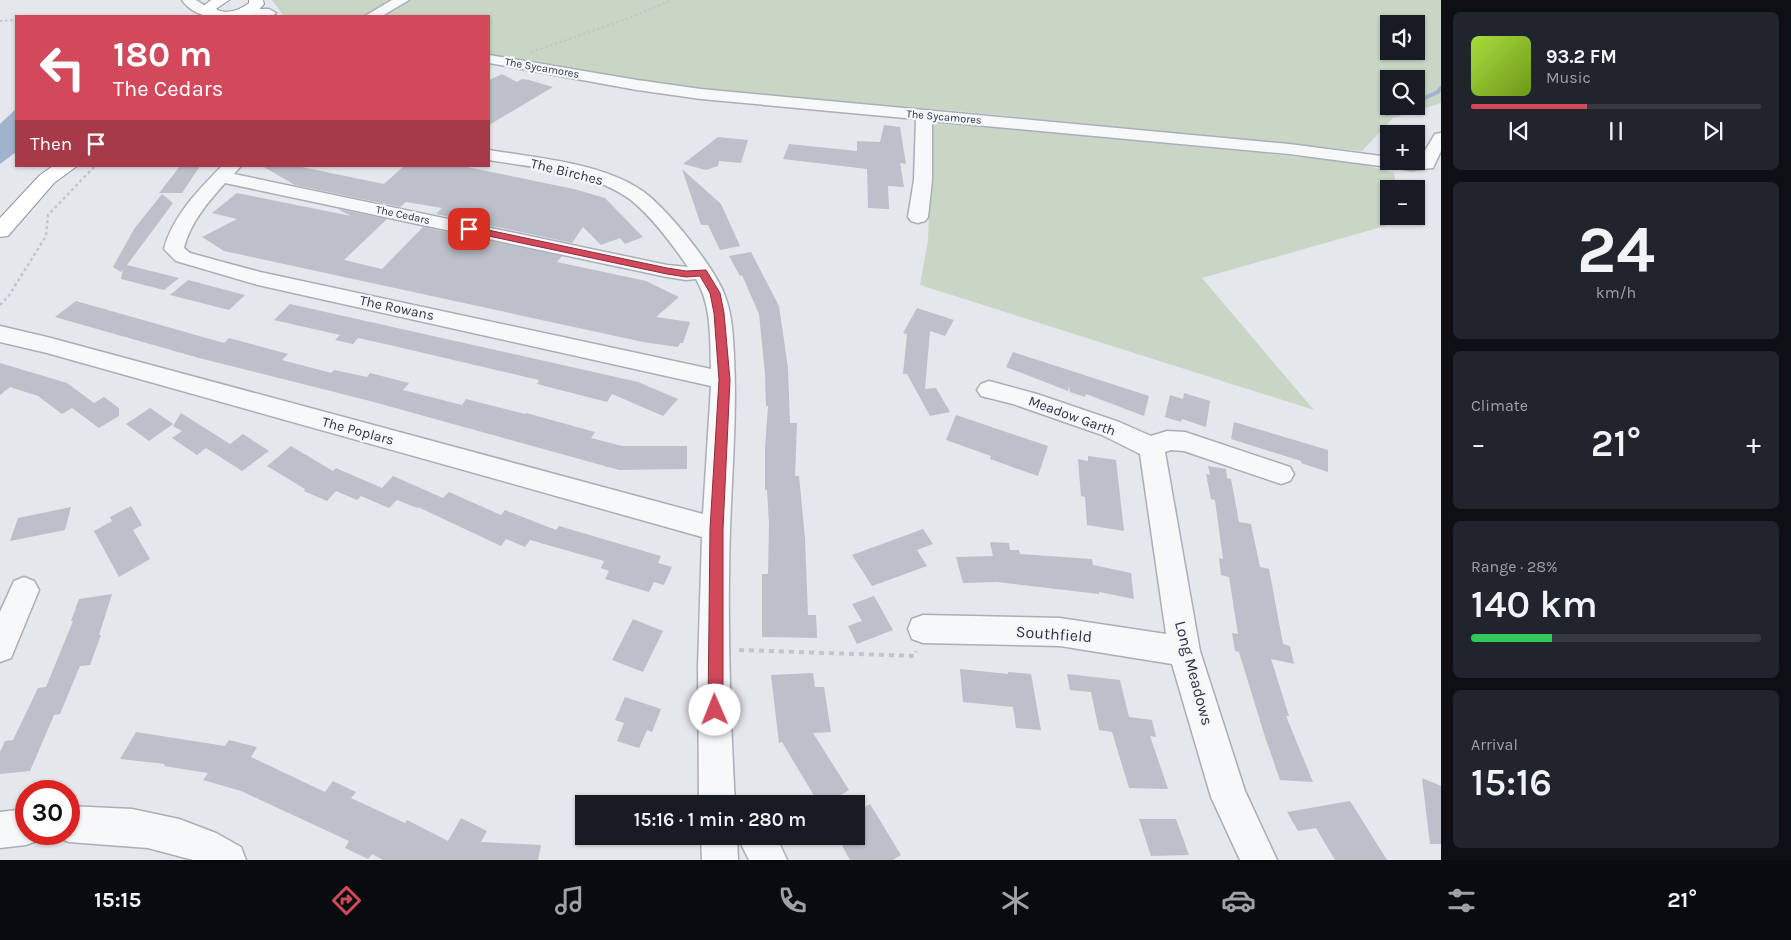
<!DOCTYPE html>
<html lang="en">
<head>
<meta charset="utf-8">
<style>
  body { margin:0; font-family:Karla,sans-serif; background:#20242c; color:#f1f3f6; height:100vh; display:flex; flex-direction:column; font-size:19px; white-space:nowrap }
  * { box-sizing:border-box; margin:0 }
  p { font-size:16px; color:#9ea1a6 }
  .icon { flex:none; width:28px; height:28px; fill:none; stroke:currentColor; stroke-width:2; stroke-linecap:round; stroke-linejoin:round }
  .map { position:relative; flex:1; overflow:hidden }
  .details { display:flex; flex-direction:column; gap:12px; padding:12px; background:#0d0f14; width:350px }
  .details>* { flex:none }
  .top-card { position:absolute; left:15px; top:15px; width:475px; height:152px; border-radius:0px; box-shadow:0 1px 4px #0004; background:#d1495b; color:#fff; overflow:hidden }
  .buttons { position:absolute; left:1380px; top:15px; display:grid; gap:10px }
  .buttons a { display:grid; place-items:center; width:45px; height:45px; border-radius:0px; background:#171b24; box-shadow:0 1px 4px #0004; font-size:25px }
  .speed { position:absolute; left:15px; top:780px; display:flex; gap:10px; font-size:25px; font-weight:700; text-align:center }
  .speed>* { display:grid; place-content:center; width:65px; height:65px; border-radius:50%; background:#171b24; box-shadow:0 1px 4px #0004; line-height:1 }
  .speed .limit { border:8px solid #d22; background:#fff; color:#111 }
  .pin { position:absolute; display:grid; place-items:center; width:42px; height:42px; color:#fff; margin:-21px; border-radius:10px; box-shadow:0 2px 8px #0006 }
  .me { position:absolute; width:55px; margin:-28px; rotate:359deg; stroke-linejoin:round; filter:drop-shadow(0 0 4px #0008) }
  .turn { display:flex; align-items:center; gap:18px; height:105px; padding:0 15px; font-size:22px }
  .turn .icon { width:65px; height:65px; stroke-width:2.5 }
  .turn b { display:block; font-size:35px; line-height:42px }
  .then { display:flex; align-items:center; height:48px; padding:0 15px; background:#0003; gap:10px; font-size:19px }
  .big { font-size:38px; font-weight:600; line-height:1.1 }
  .details .card { flex:1; display:flex; flex-direction:column; justify-content:center; gap:8px; min-width:0; padding:0 18px; border-radius:8px; background:#20242c }
  .details .dial { align-items:center; gap:0 }
  .dial b { font-size:65px; line-height:1 }
  .song { display:flex; align-items:center; gap:15px }
  .cover { width:60px; height:60px; border-radius:8px; background:linear-gradient(135deg,hsl(80 70% 55%),hsl(80 70% 35%)) }
  .played { height:5px; border-radius:2px; background:linear-gradient(90deg,#d1495b 40%,#363941 40%) }
  .keys { display:flex; justify-content:space-around; direction:ltr }
  .heat { display:flex; justify-content:space-between; align-items:center; font-size:28px; direction:ltr }
  .charge { height:8px; border-radius:4px; background:linear-gradient(90deg,#34c759 28%,#363941 0) }
  .trip { position:absolute; left:575px; top:795px; width:290px; height:50px; border-radius:0px; background:#171b24; box-shadow:0 1px 4px #0004; font-weight:600; line-height:50px; text-align:center }
  .tabs { display:flex; height:80px; justify-content:space-around; align-items:center; background:#090b0e; color:#9ea1a6 }
  .tabs .icon { width:35px; height:35px }
  .tabs .on { color:#d1495b }
  .tabs b { font-size:22px; color:#f1f3f6 }
  main { display:flex; flex:1; min-height:0 }
  .map>svg:first-child { display:block }
</style>
</head>
<body>
<main>
<div class="map">
<svg width="1441" height="860" viewBox="0 0 1441 860">
  <rect width="100%" height="100%" fill="#e4e7ec"/>
  <!-- green -->
  <path fill="#c9d6c5" fill-rule="evenodd" d="M 272,0 L 1441,0 L 1441,103 L 1393,118 L 1362,151 L 956,111 L 717,93 L 585,73 L 489,55 L 489,16 L 284,16 ZM 1389,24 L 1416,24 L 1416,51 L 1389,51 ZM 1389,79 L 1416,79 L 1416,106 L 1389,106 Z
    M 932,119 L 1358,163 L 1394,173 L 1397,189 L 1389,189 L 1389,216 L 1392,216 L 1385,226 L 1202,278 L 1314,410 L 920,285 L 928,240 Z"/>
  <!-- water -->
  <path fill="#9fb4cc" d="M 16,109 L 16,152 L 0,164 L 0,124 Z"/>
  <g fill="none" stroke-linecap="round" stroke-linejoin="round">
    <!-- stream -->
    <path stroke="#9fb4cc" stroke-width="4" d="M 1416,102 L 1438,92 L 1441,88
      M 1387,114 L 1405,106"/>
  </g>
  <!-- building -->
  <path fill="#bbc0ca" d="M 502,74 L 517,82 L 522,79 L 529,80 L 553,87 L 489,125 L 489,80 Z
    M 884,125 L 900,127 L 906,164 L 900,163 L 904,187 L 888,186 L 889,209 L 868,208 L 867,169 L 783,159 L 789,144 L 857,151 L 857,141 L 880,142 Z
    M 718,137 L 748,140 L 741,163 L 719,161 L 718,166 L 706,170 L 683,164 Z
    M 180,166 L 200,166 L 182,193 L 159,193 Z
    M 262,166 L 297,166 L 384,184 L 404,166 L 462,166 L 574,189 L 605,198 L 643,237 L 625,244 L 620,238 L 601,245 L 583,227 L 572,243 L 436,214 L 442,208 L 406,202 L 400,207 L 295,185 Z
    M 682,169 L 721,204 L 740,246 L 720,250 L 708,225 L 701,225 Z
    M 237,193 L 351,216 L 338,209 L 387,219 L 344,260 L 382,269 L 423,227 L 562,256 L 557,262 L 646,281 L 679,297 L 656,317 L 690,322 L 683,343 L 680,343 L 678,347 L 643,342 L 224,251 L 202,237 L 237,219 L 212,213 Z
    M 162,194 L 173,203 L 127,265 L 179,278 L 164,290 L 121,279 L 123,269 L 121,272 L 113,267 L 134,229 Z
    M 751,252 L 779,306 L 788,368 L 790,423 L 797,423 L 795,476 L 799,476 L 805,538 L 808,615 L 816,615 L 817,638 L 762,637 L 762,574 L 768,574 L 769,524 L 767,490 L 765,490 L 765,448 L 768,406 L 766,406 L 765,374 L 759,314 L 742,275 L 740,276 L 729,256 Z
    M 188,280 L 245,295 L 229,310 L 170,295 Z
    M 76,301 L 224,343 L 229,338 L 288,354 L 282,360 L 331,373 L 334,370 L 367,377 L 370,373 L 409,383 L 403,390 L 462,405 L 466,399 L 525,414 L 526,413 L 595,432 L 591,438 L 622,446 L 687,446 L 687,469 L 619,470 L 370,401 L 199,358 L 55,317 Z
    M 290,304 L 638,382 L 678,399 L 663,416 L 612,394 L 607,402 L 537,384 L 539,380 L 394,346 L 358,338 L 353,344 L 335,340 L 340,335 L 274,320 Z
    M 917,308 L 954,320 L 945,336 L 930,331 L 925,389 L 936,388 L 950,412 L 930,416 L 907,374 L 903,374 L 907,334 L 903,333 Z
    M 1013,352 L 1149,396 L 1144,416 L 1086,394 L 1085,397 L 1070,392 L 1069,386 L 1068,391 L 1006,367 Z
    M 0,363 L 67,383 L 94,403 L 104,397 L 119,408 L 119,416 L 99,428 L 72,408 L 62,414 L 38,396 L 10,387 L 0,395 Z
    M 1184,393 L 1210,401 L 1206,427 L 1182,419 L 1181,422 L 1165,417 L 1170,395 L 1183,399 Z
    M 150,408 L 173,424 L 149,441 L 126,424 Z
    M 181,413 L 230,444 L 243,434 L 269,451 L 242,471 L 206,448 L 197,455 L 172,438 L 182,431 L 173,426 Z
    M 956,415 L 1048,446 L 1038,476 L 990,459 L 991,456 L 946,440 Z
    M 1234,422 L 1328,450 L 1328,472 L 1301,463 L 1301,461 L 1231,439 Z
    M 291,446 L 333,471 L 336,468 L 382,488 L 393,476 L 443,498 L 449,492 L 501,515 L 505,510 L 556,530 L 559,526 L 661,556 L 658,563 L 672,567 L 664,585 L 654,582 L 649,592 L 605,579 L 609,571 L 601,568 L 604,561 L 530,540 L 525,547 L 506,539 L 501,546 L 418,507 L 417,508 L 397,500 L 389,508 L 361,496 L 357,500 L 336,491 L 327,501 L 304,491 L 305,489 L 267,466 Z
    M 1088,456 L 1116,460 L 1124,531 L 1087,525 L 1085,497 L 1081,496 L 1078,459 L 1088,461 Z
    M 1208,466 L 1226,469 L 1227,478 L 1231,479 L 1239,522 L 1251,524 L 1260,567 L 1269,569 L 1283,644 L 1290,646 L 1294,664 L 1271,659 L 1289,716 L 1286,716 L 1313,782 L 1280,780 L 1265,737 L 1239,652 L 1235,651 L 1232,633 L 1238,634 L 1229,577 L 1221,575 L 1219,558 L 1223,559 L 1215,500 L 1211,499 L 1206,474 L 1210,475 Z
    M 131,506 L 142,525 L 133,530 L 150,559 L 119,577 L 94,531 L 112,521 L 110,517 Z
    M 71,507 L 65,530 L 10,541 L 18,518 Z
    M 923,529 L 933,544 L 917,550 L 927,566 L 872,586 L 852,555 Z
    M 990,542 L 1009,543 L 1010,550 L 1019,550 L 1020,554 L 1092,559 L 1093,565 L 1131,573 L 1134,599 L 1099,592 L 1099,594 L 997,582 L 963,583 L 956,557 L 993,556 Z
    M 112,594 L 99,635 L 101,635 L 90,665 L 80,666 L 60,714 L 54,715 L 30,771 L 0,774 L 0,752 L 5,741 L 13,740 L 38,688 L 46,687 L 73,621 L 71,621 L 79,599 Z
    M 874,596 L 893,630 L 857,644 L 848,626 L 862,621 L 852,604 Z
    M 633,619 L 663,631 L 643,672 L 612,660 Z
    M 960,669 L 1008,674 L 1008,672 L 1031,674 L 1041,730 L 1016,728 L 1013,707 L 963,702 Z
    M 813,673 L 815,687 L 824,687 L 831,732 L 813,733 L 849,790 L 827,804 L 819,804 L 782,742 L 779,743 L 771,675 Z
    M 1067,674 L 1120,680 L 1129,717 L 1152,720 L 1156,737 L 1150,736 L 1168,789 L 1129,788 L 1112,732 L 1099,730 L 1091,692 L 1070,690 Z
    M 625,697 L 661,709 L 652,732 L 647,730 L 639,748 L 617,741 L 624,723 L 615,720 Z
    M 136,732 L 225,746 L 229,740 L 257,747 L 251,757 L 325,792 L 333,781 L 356,792 L 351,798 L 405,823 L 407,820 L 448,841 L 461,818 L 487,831 L 481,842 L 541,845 L 538,860 L 383,860 L 372,854 L 368,859 L 345,848 L 349,841 L 241,791 L 203,780 L 208,773 L 164,766 L 165,764 L 120,759 Z
    M 1422,778 L 1441,786 L 1441,844 L 1430,844 Z
    M 1350,801 L 1387,860 L 1335,860 L 1316,828 L 1298,831 L 1287,812 Z
    M 870,804 L 901,855 L 893,860 L 850,860 L 837,836 L 856,836 L 856,812 Z
    M 1139,819 L 1176,819 L 1189,855 L 1151,856 Z"/>
  <g fill="none" stroke-linecap="round" stroke-linejoin="round">
    <defs>
      <path id="minor" d="M 182,0 L 196,0 L 215,12 L 213,15 C 202,18 188,9 182,0 Z
        M 392,0 L 409,0 L 382,16 L 365,16 Z
        M 243,9 L 269,9 L 276,13 L 272,16 L 238,16 L 236,13 Z
        M 489,55 L 637,80 L 701,89 L 1289,144 L 1389,157 L 1389,161 L 1416,161 L 1416,159 L 1420,159 L 1435,134 L 1441,133 L 1441,151 L 1433,168 L 1411,170 L 1289,154 L 932,121 L 932,180 L 928,217 L 925,221 L 918,223 L 911,221 L 908,217 L 914,180 L 916,119 L 701,99 L 637,90 L 489,63 Z
        M 489,150 C 537,158 604,163 644,192 C 669,211 715,268 725,296 C 732,314 733,336 734,356 C 737,413 732,471 730,529 C 727,620 730,712 735,804 L 699,804 L 698,667 L 702,537 L 47,353 L 0,342 L 0,326 L 47,337 L 703,514 L 711,386 L 258,285 L 176,261 L 164,249 C 172,217 199,189 222,166 L 241,166 L 234,174 L 667,265 L 688,267 C 672,244 653,218 631,200 C 592,171 535,168 489,160 ZM 225,183 L 667,277 L 686,280 L 696,279 C 712,306 710,339 711,369 L 260,272 L 190,253 L 184,248 C 190,223 208,202 225,183 Z
        M 989,381 L 1037,394 L 1119,422 L 1151,436 L 1167,431 L 1185,432 L 1290,467 L 1294,474 L 1290,481 L 1281,484 L 1184,451 L 1171,450 L 1165,452 L 1200,651 L 1245,791 L 1277,860 L 1240,860 L 1211,797 L 1172,664 L 1060,646 L 923,643 L 912,639 L 908,629 L 912,619 L 923,615 L 1060,618 L 1166,634 L 1140,454 L 1102,435 L 1013,404 L 981,396 L 977,390 L 981,384 Z
        M 24,577 L 34,581 L 39,590 L 11,658 L 0,662 L 0,612 L 14,581 Z
        M 69,806 L 132,809 L 179,819 L 216,833 L 241,847 L 246,860 L 193,860 L 148,848 L 69,842 L 56,837 L 55,834 L 69,834 Z
        M 26,809 L 26,834 L 41,834 L 39,840 L 26,845 L 0,848 L 0,812 Z
        M 701,836 L 776,836 L 787,860 L 749,860 L 737,836 L 738,860 L 702,860 Z"/>
      <path id="highway" d="M 211,0 L 229,0 L 216,9 C 226,15 240,10 249,3 L 249,0 L 263,0 L 264,4 L 258,11 L 248,16 L 203,15 L 201,12 L 202,7 Z
        M 53,166 L 77,166 L 54,183 L 8,236 L 0,237 L 0,218 L 40,175 Z"/>
    </defs>
    <!-- minor casing -->
    <use href="#minor" stroke="#a9aeb7" stroke-width="3"/>
    <!-- highway casing -->
    <use href="#highway" stroke="#8b94a3" stroke-width="2"/>
    <!-- path-far2 -->
    <path stroke="#c2c5cb" stroke-width="2" stroke-dasharray="2.5 2.5" stroke-linecap="butt" d="M 0,21 L 16,20
      M 531,52 L 627,19 L 672,0"/>
    <!-- path-far1 -->
    <path stroke="#c2c5cb" stroke-width="2.5" stroke-dasharray="3 3" stroke-linecap="butt" d="M 0,305 L 8,297 L 46,236 L 48,215 L 95,166"/>
    <!-- path -->
    <path stroke="#c2c5cb" stroke-width="4" stroke-dasharray="5 5" stroke-linecap="butt" d="M 739,650 L 915,656 L 916,651"/>
    <!-- minor -->
    <use href="#minor" fill="#f7f8fa" fill-rule="evenodd"/>
    <!-- highway -->
    <use href="#highway" fill="#fff" fill-rule="evenodd"/>
  </g>
  <!-- route -->
  <path fill="#d1495b" stroke="#882f3b" d="M 469,226 L 667,268 L 686,271 L 706,270 L 720,293 L 724,313 L 730,380 L 723,529 L 723,710 L 721,715 L 715,717 L 710,715 L 708,710 L 710,529 L 719,380 L 714,313 L 710,293 L 700,276 L 686,277 L 667,274 L 465,231 L 464,229 Z"/>
  <g text-anchor="middle" dominant-baseline="central" stroke-width="4.5" stroke-linejoin="round" paint-order="stroke">
    <!-- far-street labels -->
    <g font-size="11" fill="#2b3445" stroke="#f4f6f9">
      <text transform="translate(542 68) rotate(10)">The Sycamores</text>
      <text transform="translate(944 117) rotate(5)">The Sycamores</text>
      <text transform="translate(403 215) rotate(12)">The Cedars</text>
    </g>
    <!-- street labels -->
    <g font-size="14" fill="#2b3445" stroke="#f4f6f9">
      <text transform="translate(567 172) rotate(14)">The Birches</text>
      <text transform="translate(397 308) rotate(12)">The Rowans</text>
      <text transform="translate(1072 416) rotate(20)">Meadow Garth</text>
      <text transform="translate(358 431) rotate(15)">The Poplars</text>
    </g>
    <!-- near-street labels -->
    <g font-size="16" fill="#2b3445" stroke="#f4f6f9">
      <text transform="translate(1054 634) rotate(4)">Southfield</text>
      <text transform="translate(1194 673) rotate(75)">Long Meadows</text>
    </g>
  </g>
</svg>
<div class="buttons">
<a><svg class="icon" aria-label="sound" viewBox="0 0 24 24"><path d="M4 9h4l5-4v14l-5-4H4zM17 9q2 3 0 6"/></svg></a>
<a><svg class="icon" aria-label="search" viewBox="0 0 24 24"><circle cx="10" cy="10" r="6"/><path d="M15 15l6 6"/></svg></a>
<a>+</a>
<a>−</a>
</div>
<div class="speed"><div class="limit">30</div></div>
<div class="pin" style="left:469px;top:229px;background:#d93025"><svg class="icon" aria-label="arrive" viewBox="0 0 24 24"><path d="M6 21V4h12l-3 4 3 4H6"/></svg></div>
<svg class="me" style="left:715px;top:710px" viewBox="-20 -20 40 40"><circle r="19" fill="#fff"/><path d="M0-13L10 11 0 6-10 11z" fill="#d1495b"/></svg>
<div class="trip">15:16 · 1 min · 280 m</div>
<div class="top-card">
<div class="turn"><svg class="icon" aria-label="left" viewBox="0 0 24 24"><path d="M17 20v-9H6M10 6l-5 5 5 5"/></svg><div><b>180 m</b>The Cedars</div></div>
<div class="then">Then<svg class="icon" aria-label="arrive" viewBox="0 0 24 24"><path d="M6 21V4h12l-3 4 3 4H6"/></svg></div>
</div>
</div>
<section class="details">
<div class="card">
<div class="song"><i class="cover"></i><div><b>93.2 FM</b><p>Music</p></div></div>
<div class="played"></div>
<div class="keys"><svg class="icon" aria-label="previous" viewBox="0 0 24 24"><path d="M18 5L8 12l10 7zM5 5v14"/></svg><svg class="icon" aria-label="pause" viewBox="0 0 24 24"><path d="M8 5v14M16 5v14"/></svg><svg class="icon" aria-label="next" viewBox="0 0 24 24"><path d="M6 5l10 7-10 7zM19 5v14"/></svg></div>
</div>
<div class="card dial"><b>24</b><p>km/h</p></div>
<div class="card"><p>Climate</p>
<div class="heat"><a>−</a><b class="big">21°</b><a>+</a></div>
</div>
<div class="card"><p>Range · 28%</p><b class="big">140 km</b><div class="charge"></div></div>
<div class="card"><p>Arrival</p><b class="big">15:16</b></div>
</section>
</main>
<nav class="tabs">
<b>15:15</b>
<svg class="icon on" aria-label="directions" viewBox="0 0 24 24"><path d="M12 3l9 9-9 9-9-9zM9 14v-3h6M13 9l2 2-2 2"/></svg>
<svg class="icon" aria-label="music" viewBox="0 0 24 24"><path d="M9 18V5l10-2v13"/><circle cx="6" cy="18" r="3"/><circle cx="16" cy="16" r="3"/></svg>
<svg class="icon" aria-label="phone" viewBox="0 0 24 24"><path d="M5 4h4l2 5-3 2q2 4 5 5l2-3 5 2v4C11 20 4 13 5 4z"/></svg>
<svg class="icon" aria-label="climate" viewBox="0 0 24 24"><path d="M12 3v18M4 7l16 10M4 17L20 7"/></svg>
<svg class="icon" aria-label="car" viewBox="0 0 24 24"><path d="M5 17H2v-5l4-1 3-4h7l3 4 3 1v5h-3M9 17h6M6 11h13"/><circle cx="7" cy="17" r="2"/><circle cx="17" cy="17" r="2"/></svg>
<svg class="icon" aria-label="filters" viewBox="0 0 24 24"><path d="M4 7h16M4 17h16"/><circle cx="9" cy="7" r="2"/><circle cx="15" cy="17" r="2"/></svg>
<b>21°</b>
</nav>
</body>
</html>
